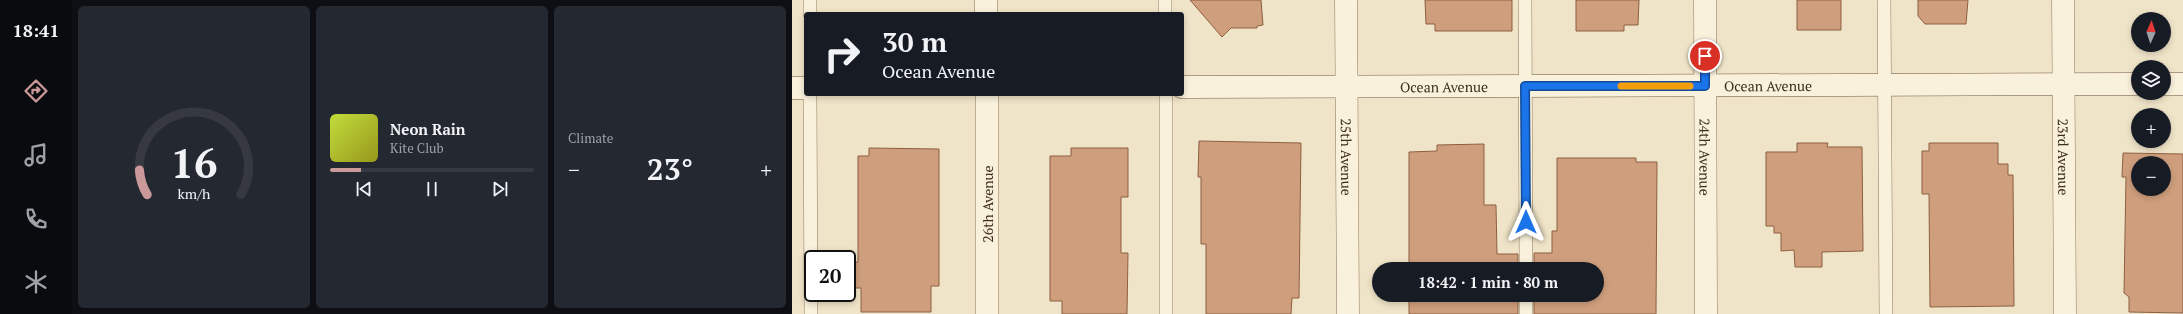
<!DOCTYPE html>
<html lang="en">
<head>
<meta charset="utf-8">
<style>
  body { margin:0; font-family:"PT Serif",serif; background:#242831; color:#f1f3f6; height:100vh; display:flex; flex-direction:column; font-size:15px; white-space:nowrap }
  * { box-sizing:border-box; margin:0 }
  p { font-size:13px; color:#9ea1a6 }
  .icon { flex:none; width:22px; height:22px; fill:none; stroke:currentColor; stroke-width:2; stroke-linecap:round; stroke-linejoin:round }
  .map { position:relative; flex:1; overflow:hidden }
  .panel { display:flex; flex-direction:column; gap:6px; padding:6px; background:#0d0f14; width:720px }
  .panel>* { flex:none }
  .hud { position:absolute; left:12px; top:12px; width:380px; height:84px; border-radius:4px; box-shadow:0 2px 6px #0003; background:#171b24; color:#f1f3f6; overflow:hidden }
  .needle { width:26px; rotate:3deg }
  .buttons { position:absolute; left:1339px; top:12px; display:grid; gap:8px }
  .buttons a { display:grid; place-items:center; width:40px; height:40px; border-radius:50%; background:#171b24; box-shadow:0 2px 6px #0003; font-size:20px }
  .speed { position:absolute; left:12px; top:250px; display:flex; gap:8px; font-size:20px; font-weight:700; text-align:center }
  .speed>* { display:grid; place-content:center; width:52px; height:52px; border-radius:50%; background:#171b24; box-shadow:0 2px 6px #0003; line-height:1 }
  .speed .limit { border:2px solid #111; border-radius:6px; background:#fff; color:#111 }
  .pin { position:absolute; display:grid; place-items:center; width:34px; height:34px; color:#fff; margin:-17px; border:2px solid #fff; border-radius:50%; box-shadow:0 1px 4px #0007 }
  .me { position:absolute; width:44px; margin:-22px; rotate:0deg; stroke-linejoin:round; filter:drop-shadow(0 0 3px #0008) }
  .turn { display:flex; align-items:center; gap:14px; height:84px; padding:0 12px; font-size:18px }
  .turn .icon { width:52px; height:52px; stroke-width:2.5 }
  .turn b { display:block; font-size:28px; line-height:34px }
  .big { font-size:30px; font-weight:800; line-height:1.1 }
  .panel .card { flex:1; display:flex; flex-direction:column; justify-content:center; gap:6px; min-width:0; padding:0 14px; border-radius:6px; background:#242831 }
  .panel .dial { align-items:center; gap:0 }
  .dial svg { height:104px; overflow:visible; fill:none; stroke:#363941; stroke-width:7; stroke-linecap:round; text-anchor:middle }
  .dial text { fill:#f1f3f6; stroke:none }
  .song { display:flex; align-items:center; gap:12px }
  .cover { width:48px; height:48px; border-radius:6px; background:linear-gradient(135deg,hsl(70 70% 55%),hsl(60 70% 35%)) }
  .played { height:4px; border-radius:2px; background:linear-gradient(90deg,#cc999b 15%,#363941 15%) }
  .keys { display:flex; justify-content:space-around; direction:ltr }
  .heat { display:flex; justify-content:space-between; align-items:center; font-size:22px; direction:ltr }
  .panel .tiles { flex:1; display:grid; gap:6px; grid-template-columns:repeat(3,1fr) }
  .trip { position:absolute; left:580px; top:262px; width:232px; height:40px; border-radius:20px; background:#171b24; box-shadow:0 2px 6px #0003; font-weight:800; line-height:40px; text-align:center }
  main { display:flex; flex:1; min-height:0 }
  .tabs { display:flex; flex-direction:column; width:72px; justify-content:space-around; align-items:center; background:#090b0e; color:#9ea1a6 }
  .tabs .icon { width:28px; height:28px }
  .tabs .on { color:#cc999b }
  .tabs b { font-size:18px; color:#f1f3f6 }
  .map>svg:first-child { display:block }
</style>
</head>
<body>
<main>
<nav class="tabs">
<b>18:41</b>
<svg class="icon on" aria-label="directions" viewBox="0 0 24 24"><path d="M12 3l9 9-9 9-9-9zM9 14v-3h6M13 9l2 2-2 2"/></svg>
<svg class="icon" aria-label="music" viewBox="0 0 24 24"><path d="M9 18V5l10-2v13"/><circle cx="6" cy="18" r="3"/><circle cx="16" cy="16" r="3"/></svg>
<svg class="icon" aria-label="phone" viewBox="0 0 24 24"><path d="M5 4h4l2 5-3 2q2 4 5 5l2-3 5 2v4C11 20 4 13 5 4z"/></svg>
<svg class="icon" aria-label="climate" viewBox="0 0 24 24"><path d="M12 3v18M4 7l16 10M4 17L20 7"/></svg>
</nav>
<section class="panel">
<div class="tiles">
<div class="card dial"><svg viewBox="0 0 100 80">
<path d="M14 69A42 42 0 1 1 86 69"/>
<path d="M14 69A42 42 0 0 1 8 50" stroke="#cc999b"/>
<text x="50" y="56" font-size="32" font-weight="700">16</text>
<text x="50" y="72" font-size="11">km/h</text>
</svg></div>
<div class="card">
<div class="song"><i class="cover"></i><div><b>Neon Rain</b><p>Kite Club</p></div></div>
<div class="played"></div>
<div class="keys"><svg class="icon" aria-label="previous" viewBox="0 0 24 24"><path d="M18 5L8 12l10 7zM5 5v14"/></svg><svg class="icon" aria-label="pause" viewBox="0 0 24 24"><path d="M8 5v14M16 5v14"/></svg><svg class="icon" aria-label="next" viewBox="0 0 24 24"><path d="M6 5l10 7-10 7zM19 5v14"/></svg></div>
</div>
<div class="card"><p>Climate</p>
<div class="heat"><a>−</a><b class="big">23°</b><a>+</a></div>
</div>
</div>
</section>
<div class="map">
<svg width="1391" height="314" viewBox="0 0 1391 314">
  <rect width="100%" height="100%" fill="#f0e4c8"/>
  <!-- building -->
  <path fill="#cf9f7d" stroke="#8d5f41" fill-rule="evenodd" d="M 398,0 L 469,0 L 471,25 L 465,26 L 465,28 L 439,28 L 430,37 Z
    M 633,0 L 720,0 L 720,31 L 643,31 L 643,24 L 634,24 Z
    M 784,0 L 847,0 L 846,25 L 832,25 L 832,31 L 784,31 Z
    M 1005,0 L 1049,0 L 1049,30 L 1005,30 Z
    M 1126,0 L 1176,0 L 1174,24 L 1133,24 L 1126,16 Z
    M 407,141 L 509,143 L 507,298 L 500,298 L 499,314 L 414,314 L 414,244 L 409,244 L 409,177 L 406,177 Z
    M 1005,143 L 1036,143 L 1035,147 L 1070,147 L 1071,251 L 1030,252 L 1030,267 L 1003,267 L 1002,250 L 989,251 L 989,233 L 982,233 L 982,226 L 974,226 L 974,152 L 1005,152 Z
    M 1137,143 L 1206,143 L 1206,164 L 1216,164 L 1216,175 L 1221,175 L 1222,306 L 1138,307 L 1137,194 L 1130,194 L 1130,151 L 1137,151 Z
    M 692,144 L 692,205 L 704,205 L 705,254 L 726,254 L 726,269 L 617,269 L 617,152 L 645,151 L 645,145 Z
    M 77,148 L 147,149 L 147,286 L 139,286 L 139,312 L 69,312 L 69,288 L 60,288 L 60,262 L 66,262 L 66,156 L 77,156 Z
    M 279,148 L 336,148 L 336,197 L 329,197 L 329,253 L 336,253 L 335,314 L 270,314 L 270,301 L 258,301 L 258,156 L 279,156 Z
    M 1331,153 L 1391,154 L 1391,313 L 1337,312 L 1337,297 L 1332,293 L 1334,177 L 1330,177 ZM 1346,163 L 1372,163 L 1372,189 L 1346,189 Z
    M 765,158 L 844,158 L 844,162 L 865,162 L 864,314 L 742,314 L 742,295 L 805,295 L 805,269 L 742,269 L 742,253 L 760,253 L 760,231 L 765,231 Z
    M 617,295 L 726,295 L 726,314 L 617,314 Z"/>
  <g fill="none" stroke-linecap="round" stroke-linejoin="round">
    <defs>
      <path id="lane" d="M 18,0 L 18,14
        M 373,0 L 373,14
        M 733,0 L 734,269
        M 1092,0 L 1094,314
        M 18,94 L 19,314
        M 374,94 L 374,314
        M 734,295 L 734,314"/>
      <g id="street">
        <path d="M 194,0 L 194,14"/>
        <path id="s1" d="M 554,0 L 556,314"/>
        <path id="s2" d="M 913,0 L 914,314"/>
        <path id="s3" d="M 1271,0 L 1273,314"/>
        <path d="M 195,94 L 195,314"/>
      </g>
      <g id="secondary">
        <path d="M 1372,84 L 1391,84"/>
        <path id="s4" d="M 390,87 L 1346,84"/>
        <path d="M 0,88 L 14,88"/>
      </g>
    </defs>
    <!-- lane casing -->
    <use href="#lane" stroke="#8d765c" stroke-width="14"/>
    <!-- street casing -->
    <use href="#street" stroke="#8d765c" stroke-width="23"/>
    <!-- secondary casing -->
    <use href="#secondary" stroke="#6f573f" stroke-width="23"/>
    <!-- lane -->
    <use href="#lane" stroke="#faf1dc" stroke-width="13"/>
    <!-- street -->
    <use href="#street" stroke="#faf1dc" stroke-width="22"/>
    <!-- secondary -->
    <use href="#secondary" stroke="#faf1dc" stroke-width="22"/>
  </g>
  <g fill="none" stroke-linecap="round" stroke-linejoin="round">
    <defs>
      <path id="route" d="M 734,222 L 733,86 L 913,86 L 913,56"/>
    </defs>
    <!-- route casing -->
    <use href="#route" stroke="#114b97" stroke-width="10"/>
    <!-- route -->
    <use href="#route" stroke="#1a73e8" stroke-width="7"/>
    <!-- slow -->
    <path stroke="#f59e0b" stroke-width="7" d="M 829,86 L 898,86"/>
  </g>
  <g text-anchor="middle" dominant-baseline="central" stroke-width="4" stroke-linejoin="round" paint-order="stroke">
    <!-- street labels -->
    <g font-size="14" fill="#3d2e20" stroke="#f7eed8">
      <text stroke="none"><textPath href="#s4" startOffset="262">Ocean Avenue</textPath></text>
      <text stroke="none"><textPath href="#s4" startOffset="586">Ocean Avenue</textPath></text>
      <text stroke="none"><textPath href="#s1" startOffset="157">25th Avenue</textPath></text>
      <text stroke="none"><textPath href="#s2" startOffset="157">24th Avenue</textPath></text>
      <text stroke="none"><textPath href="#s3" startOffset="157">23rd Avenue</textPath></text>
      <text transform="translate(195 204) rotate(-90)">26th Avenue</text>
    </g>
  </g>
</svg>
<div class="buttons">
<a><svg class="needle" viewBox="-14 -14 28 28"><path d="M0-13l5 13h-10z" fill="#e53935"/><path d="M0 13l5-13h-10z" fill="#9ea1a6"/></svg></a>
<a><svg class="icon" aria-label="layers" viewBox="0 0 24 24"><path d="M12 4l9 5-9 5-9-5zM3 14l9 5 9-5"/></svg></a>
<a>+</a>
<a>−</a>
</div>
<div class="speed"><div class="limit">20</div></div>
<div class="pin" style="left:913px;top:56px;background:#d93025"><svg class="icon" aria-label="arrive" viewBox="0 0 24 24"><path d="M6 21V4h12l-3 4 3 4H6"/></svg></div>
<svg class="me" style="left:734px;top:222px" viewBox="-20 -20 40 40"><path d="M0-17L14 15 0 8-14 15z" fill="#1a73e8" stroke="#fff" stroke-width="4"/></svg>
<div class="trip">18:42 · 1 min · 80 m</div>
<div class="hud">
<div class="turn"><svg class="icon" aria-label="right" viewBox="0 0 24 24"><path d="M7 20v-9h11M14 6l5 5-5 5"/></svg><div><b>30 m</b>Ocean Avenue</div></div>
</div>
</div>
</main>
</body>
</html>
